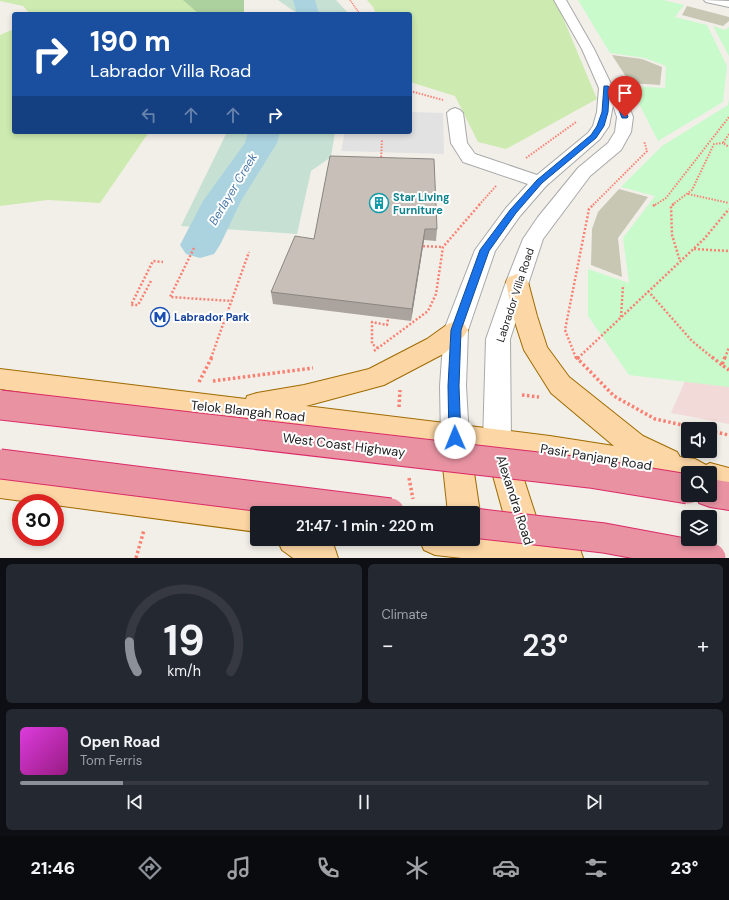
<!DOCTYPE html>
<html lang="en">
<head>
<meta charset="utf-8">
<style>
  body { margin:0; font-family:"DM Sans",sans-serif; background:#242831; color:#f1f3f6; height:100vh; display:flex; flex-direction:column; font-size:15px; white-space:nowrap }
  * { box-sizing:border-box; margin:0 }
  p { font-size:13px; color:#9ea1a6 }
  .icon { flex:none; width:22px; height:22px; fill:none; stroke:currentColor; stroke-width:2; stroke-linecap:round; stroke-linejoin:round }
  .map { position:relative; height:558px; overflow:hidden }
  .drawer { display:flex; flex-direction:column; gap:6px; padding:6px; background:#0d0f14; flex:1 }
  .drawer>* { flex:none }
  .guide { position:absolute; left:12px; top:12px; width:400px; height:122px; border-radius:4px; box-shadow:0 2px 6px #0003; background:#1a4fa0; color:#fff; overflow:hidden }
  .fabs { position:absolute; left:681px; top:422px; display:grid; gap:8px }
  .fabs a { display:grid; place-items:center; width:36px; height:36px; border-radius:4px; background:#171b24; box-shadow:0 2px 6px #0003; font-size:20px }
  .speed { position:absolute; left:12px; top:494px; display:flex; gap:8px; font-size:20px; font-weight:700; text-align:center }
  .speed>* { display:grid; place-content:center; width:52px; height:52px; border-radius:50%; background:#171b24; box-shadow:0 2px 6px #0003; line-height:1 }
  .speed .limit { border:6px solid #d22; background:#fff; color:#111 }
  .pin { position:absolute; display:grid; place-items:center; width:34px; height:34px; color:#fff; margin:-41px -17px; border-radius:50% 50% 50% 0; rotate:-45deg; box-shadow:0 0 4px #0007 }
  .pin .icon { rotate:45deg }
  .me { position:absolute; width:44px; margin:-22px; rotate:359deg; stroke-linejoin:round; filter:drop-shadow(0 0 3px #0008) }
  .turn { display:flex; align-items:center; gap:14px; height:84px; padding:0 12px; font-size:18px }
  .turn .icon { width:52px; height:52px; stroke-width:2.5 }
  .turn b { display:block; font-size:28px; line-height:34px }
  .lanes { display:flex; align-items:center; height:38px; padding:0 12px; background:#0003; justify-content:center; gap:20px; direction:ltr }
  .lanes .off { opacity:.35 }
  .big { font-size:30px; font-weight:600; line-height:1.1 }
  .drawer .card { flex:1; display:flex; flex-direction:column; justify-content:center; gap:6px; min-width:0; padding:0 14px; border-radius:6px; background:#242831 }
  .drawer .dial { align-items:center; gap:0 }
  .dial svg { height:104px; overflow:visible; fill:none; stroke:#363941; stroke-width:7; stroke-linecap:round; text-anchor:middle }
  .dial text { fill:#f1f3f6; stroke:none }
  .song { display:flex; align-items:center; gap:12px }
  .cover { width:48px; height:48px; border-radius:6px; background:linear-gradient(135deg,hsl(300 70% 55%),hsl(310 70% 35%)) }
  .played { height:4px; border-radius:2px; background:linear-gradient(90deg,#8c9099 15%,#363941 15%) }
  .keys { display:flex; justify-content:space-around; direction:ltr }
  .heat { display:flex; justify-content:space-between; align-items:center; font-size:22px; direction:ltr }
  .drawer .tiles { flex:1; display:grid; gap:6px; grid-template-columns:1fr 1fr }
  .card:last-child { grid-column:span 2 }
  .trip { position:absolute; left:250px; top:506px; width:230px; height:40px; border-radius:4px; background:#171b24; box-shadow:0 2px 6px #0003; font-weight:600; line-height:40px; text-align:center }
  .tab-bar { display:flex; height:64px; justify-content:space-around; align-items:center; background:#090b0e; color:#9ea1a6 }
  .tab-bar .icon { width:28px; height:28px }
  .tab-bar .current { color:#8c9099 }
  .tab-bar b { font-size:18px; color:#f1f3f6 }
  .map>svg:first-child { display:block }
</style>
</head>
<body>
<div class="map">
<svg width="729" height="558" viewBox="0 0 729 558">
  <rect width="100%" height="100%" fill="#f2efe9"/>
  <!-- commercial -->
  <path fill="#f2dad9" d="M 729,281 L 729,424 L 671,413 Z"/>
  <!-- construction -->
  <path fill="#c7c7b4" d="M 687,6 L 729,17 L 729,21 L 723,26 L 682,15 Z
    M 612,55 L 642,59 L 662,67 L 660,85 L 630,83 Z
    M 619,189 L 648,197 L 618,238 L 622,277 L 591,265 L 592,229 L 598,212 Z"/>
  <!-- grass -->
  <path fill="#cdebb0" d="M 0,0 L 208,0 L 214,14 L 29,14 L 29,13 L 23,6 L 0,1 Z
    M 367,0 L 554,0 L 561,13 L 597,99 L 506,149 L 478,142 L 455,96 L 410,82 L 410,14 L 376,14 L 373,7 Z
    M 14,29 L 14,132 L 149,132 L 100,203 L 48,200 L 0,206 L 0,35 Z"/>
  <!-- forest -->
  <path fill="#add19e" d="M 183,0 L 244,0 L 244,14 L 199,14 Z"/>
  <!-- wetland -->
  <path fill="#c6e0d4" d="M 278,0 L 336,0 L 349,14 L 298,14 Z
    M 227,132 L 335,132 L 331,157 L 311,171 L 297,234 L 181,226 Z"/>
  <!-- park -->
  <path fill="#c8facc" d="M 578,0 L 663,0 L 684,5 L 675,17 L 707,25 L 727,66 L 723,102 L 658,141 L 630,86 L 665,88 L 666,66 L 645,58 L 610,53 Z
    M 713,26 L 725,30 L 729,27 L 729,56 Z
    M 729,99 L 729,387 L 629,375 L 588,316 L 588,269 L 629,283 L 623,238 L 655,196 L 621,187 L 662,146 L 728,105 Z"/>
  <!-- parking -->
  <path fill="#e2e2e2" d="M 410,112 L 443,113 L 444,154 L 341,151 L 345,132 L 410,132 Z"/>
  <g fill="none" stroke-linecap="round" stroke-linejoin="round">
    <!-- river -->
    <path fill="#aad3df" fill-rule="evenodd" d="M 293,0 L 315,0 L 319,14 L 297,14 Z
      M 248,132 L 280,132 L 277,143 L 241,201 L 220,245 L 214,254 L 200,258 L 186,254 L 180,245 L 203,201 L 245,143 Z"/>
    <defs>
      <path id="minor" d="M 554,0 L 566,0 L 594,49 L 612,86 L 627,101 L 633,117 L 631,132 L 621,150 L 590,176 L 543,239 L 510,339 L 511,442 L 507,451 L 497,455 L 487,451 L 483,442 L 486,339 L 506,282 L 523,239 L 538,217 L 578,168 L 608,143 L 615,132 L 617,117 L 613,105 L 609,126 L 600,139 L 546,186 L 520,216 L 495,251 L 468,330 L 466,386 L 469,438 L 465,447 L 455,450 L 445,447 L 441,438 L 440,386 L 444,330 L 475,250 L 506,208 L 528,184 L 463,162 L 451,143 L 447,113 L 450,110 L 455,108 L 460,110 L 463,113 L 467,143 L 475,154 L 537,175 L 588,133 L 593,126 L 597,112 L 599,88 L 582,49 Z
        M 704,0 L 729,1 L 729,7 L 706,2 Z"/>
      <path id="major" d="M 517,274 L 525,277 L 528,282 L 537,316 L 547,347 L 569,377 L 643,436 L 677,452 L 680,457 L 695,459 L 706,465 L 710,463 L 729,468 L 729,496 L 710,491 L 710,473 L 688,473 L 688,485 L 550,462 L 517,458 L 542,535 L 567,542 L 579,546 L 583,558 L 462,558 L 435,555 L 424,550 L 419,539 L 473,539 L 473,527 L 508,530 L 487,454 L 471,452 L 480,513 L 475,524 L 473,524 L 473,513 L 448,513 L 441,448 L 398,441 L 188,415 L 0,389 L 0,369 L 246,399 L 247,396 L 257,393 L 304,385 L 369,369 L 427,339 L 448,324 L 456,321 L 464,324 L 468,330 L 464,336 L 445,353 L 384,385 L 306,406 L 550,436 L 614,446 L 551,393 L 524,350 L 513,316 L 506,282 L 509,277 Z
        M 0,470 L 257,502 L 268,506 L 271,513 L 257,513 L 257,532 L 55,505 L 55,503 L 38,503 L 0,498 Z
        M 277,539 L 322,539 L 334,546 L 338,558 L 293,558 L 282,550 Z"/>
      <path id="highway" d="M 710,479 L 729,482 L 729,510 L 710,507 L 699,503 L 696,495 L 710,495 Z"/>
    </defs>
    <!-- minor casing -->
    <use href="#minor" stroke="#a9a9a9" stroke-width="2"/>
    <!-- major casing -->
    <use href="#major" stroke="#a06b00" stroke-width="2"/>
    <!-- highway casing -->
    <use href="#highway" stroke="#dc2a67" stroke-width="2"/>
    <!-- path-far3 -->
    <path stroke="#fa8072" stroke-width="1.5" stroke-dasharray="1 1" stroke-linecap="butt" d="M 350,0 L 360,14"/>
    <!-- path-far2 -->
    <path stroke="#fa8072" stroke-width="2" stroke-dasharray="1.5 1.5" stroke-linecap="butt" d="M 410,91 L 443,100
      M 729,134 L 723,143 L 729,147
      M 526,158 L 576,122
      M 381,160 L 382,140
      M 688,194 L 729,203
      M 479,205 L 496,186
      M 593,205 L 647,151 L 644,141
      M 655,205 L 666,198 L 729,117
      M 672,205 L 692,190 L 714,144 L 723,143"/>
    <!-- path-far1 -->
    <path stroke="#fa8072" stroke-width="2.5" stroke-dasharray="2 2" stroke-linecap="butt" d="M 674,204 L 671,206 L 672,235 L 680,261
      M 653,206 L 656,204
      M 419,246 L 443,247
      M 194,248 L 170,297 L 232,301
      M 694,249 L 729,251
      M 151,281 L 138,305 L 131,305 L 153,261 L 163,262
      M 648,291 L 692,341 L 713,358
      M 621,317 L 623,286
      M 378,348 L 372,344 L 372,322 L 387,325 L 388,319
      M 374,351 L 428,311 L 436,294 L 443,247 L 480,204
      M 211,358 L 249,252
      M 576,358 L 565,330 L 589,209 L 594,204
      M 578,358 L 704,239 L 729,209
      M 725,358 L 729,347"/>
    <!-- path -->
    <path stroke="#fa8072" stroke-width="3.5" stroke-dasharray="2.5 2.5" stroke-linecap="butt" d="M 576,357 L 614,396 L 655,419 L 701,429
      M 712,357 L 722,365
      M 725,357 L 722,365 L 729,370
      M 577,359 L 579,357
      M 213,381 L 313,368
      M 199,382 L 212,357
      M 522,395 L 539,397
      M 399,407 L 400,390
      M 710,431 L 729,435
      M 409,478 L 413,499
      M 136,558 L 144,530"/>
    <!-- minor -->
    <use href="#minor" fill="#fff" fill-rule="evenodd"/>
    <!-- major -->
    <use href="#major" fill="#fcd6a4" fill-rule="evenodd"/>
    <!-- highway -->
    <use href="#highway" fill="#e892a2" fill-rule="evenodd"/>
    <defs>
      <path id="highway-bridge" d="M 0,405 L 590,473 L 688,489
        M 0,464 L 390,513
        M 473,523 L 604,538 L 711,558"/>
    </defs>
    <!-- highway-bridge casing -->
    <use href="#highway-bridge" stroke="#dc2a67" stroke-width="31" stroke-linecap="butt"/>
    <!-- highway-bridge -->
    <use href="#highway-bridge" stroke="#e892a2" stroke-width="29"/>
  </g>
  <!-- wall -->
  <path fill="#aba49e" d="M 330,156 L 437,229 L 436,241 L 424,240 L 411,321 L 273,304 L 271,292 L 314,239 Z"/>
  <!-- shaded-wall -->
  <path fill="#8b8681" d="M 425,229 L 424,240 L 411,321 L 412,309 Z"/>
  <!-- building -->
  <path fill="#c7bfb8" stroke="#8b8681" d="M 330,156 L 434,159 L 437,229 L 425,229 L 412,309 L 271,292 L 295,236 L 314,239 Z"/>
  <!-- route -->
  <path fill="#1a73e8" stroke="#114b97" d="M 604,86 L 608,86 L 622,101 L 628,117 L 627,118 L 622,118 L 616,102 L 609,94 L 608,112 L 604,126 L 596,138 L 542,183 L 516,213 L 489,251 L 461,330 L 459,386 L 461,438 L 459,441 L 455,443 L 451,441 L 449,438 L 448,386 L 451,330 L 480,250 L 510,210 L 537,180 L 591,135 L 597,126 L 602,112 Z"/>
  <!-- icons -->
  <defs>
    <symbol id="building-ring" viewBox="-11 -11 22 22"><circle r="9.5" fill="#fff" stroke="#0f9aa8" stroke-width="1.5"/><path d="M-4-6H4V6H1V3H-1V6H-4ZM-2.5-4.3h1.7v1.8h-1.7ZM.8-4.3h1.7v1.8H.8ZM-2.5-1h1.7V.8h-1.7ZM.8-1h1.7V.8H.8Z" fill="#0f9aa8"/></symbol>
    <symbol id="metro-ring" viewBox="-11 -11 22 22"><circle r="9.5" fill="#fff" stroke="#1a4fb4" stroke-width="1.5"/><path d="M-5.5 5V-5H-3L0 0L3-5H5.5V5H3V-.5L0 4L-3-.5V5Z" fill="#1a4fb4"/></symbol>
  </defs>
  <g fill-rule="evenodd">
    <use href="#building-ring" x="368" y="192" width="22" height="22"/>
    <use href="#metro-ring" x="149" y="306" width="22" height="22"/>
  </g>
  <g text-anchor="middle" dominant-baseline="central" stroke-width="4" stroke-linejoin="round" paint-order="stroke">
    <!-- culture labels -->
    <g font-size="11" font-weight="bold" fill="#0d838f" stroke="#fff" text-anchor="start">
      <text x="393" y="197">Star Living<tspan x="393" dy="13">Furniture</tspan></text>
    </g>
    <!-- street labels -->
    <g font-size="11" fill="#222" stroke="#fff">
      <text transform="translate(515 295) rotate(-72)">Labrador Villa Road</text>
    </g>
    <!-- transit labels -->
    <g font-size="11" font-weight="bold" fill="#164399" stroke="#fff" text-anchor="start">
      <text x="174" y="317">Labrador Park</text>
    </g>
    <!-- water labels -->
    <g font-size="12" font-style="italic" fill="#4a7aab" stroke="#fff">
      <text transform="translate(233 189) rotate(-59)">Berlayer Creek</text>
    </g>
    <!-- near-street labels -->
    <g font-size="13" fill="#222" stroke="#fff">
      <text transform="translate(248 411) rotate(6)">Telok Blangah Road</text>
      <text transform="translate(344 445) rotate(7)">West Coast Highway</text>
      <text transform="translate(596 457) rotate(9)">Pasir Panjang Road</text>
      <text transform="translate(515 500) rotate(72)">Alexandra Road</text>
    </g>
  </g>
</svg>
<div class="fabs">
<a><svg class="icon" aria-label="sound" viewBox="0 0 24 24"><path d="M4 9h4l5-4v14l-5-4H4zM17 9q2 3 0 6"/></svg></a>
<a><svg class="icon" aria-label="search" viewBox="0 0 24 24"><circle cx="10" cy="10" r="6"/><path d="M15 15l6 6"/></svg></a>
<a><svg class="icon" aria-label="layers" viewBox="0 0 24 24"><path d="M12 4l9 5-9 5-9-5zM3 14l9 5 9-5"/></svg></a>
</div>
<div class="speed"><div class="limit">30</div></div>
<div class="pin" style="left:625px;top:117px;background:#d93025"><svg class="icon" aria-label="arrive" viewBox="0 0 24 24"><path d="M6 21V4h12l-3 4 3 4H6"/></svg></div>
<svg class="me" style="left:455px;top:438px" viewBox="-20 -20 40 40"><circle r="19" fill="#fff"/><path d="M0-13L10 11 0 6-10 11z" fill="#1a73e8"/></svg>
<div class="trip">21:47 · 1 min · 220 m</div>
<div class="guide">
<div class="turn"><svg class="icon" aria-label="right" viewBox="0 0 24 24"><path d="M7 20v-9h11M14 6l5 5-5 5"/></svg><div><b>190 m</b>Labrador Villa Road</div></div>
<div class="lanes"><svg class="icon off" aria-label="left" viewBox="0 0 24 24"><path d="M17 20v-9H6M10 6l-5 5 5 5"/></svg><svg class="icon off" aria-label="ahead" viewBox="0 0 24 24"><path d="M12 20V5M6 11l6-6 6 6"/></svg><svg class="icon off" aria-label="ahead" viewBox="0 0 24 24"><path d="M12 20V5M6 11l6-6 6 6"/></svg><svg class="icon" aria-label="right" viewBox="0 0 24 24"><path d="M7 20v-9h11M14 6l5 5-5 5"/></svg></div>
</div>
</div>
<section class="drawer">
<div class="tiles">
<div class="card dial"><svg viewBox="0 0 100 80">
<path d="M14 69A42 42 0 1 1 86 69"/>
<path d="M14 69A42 42 0 0 1 8 46" stroke="#8c9099"/>
<text x="50" y="56" font-size="32" font-weight="700">19</text>
<text x="50" y="72" font-size="11">km/h</text>
</svg></div>
<div class="card"><p>Climate</p>
<div class="heat"><a>−</a><b class="big">23°</b><a>+</a></div>
</div>
<div class="card">
<div class="song"><i class="cover"></i><div><b>Open Road</b><p>Tom Ferris</p></div></div>
<div class="played"></div>
<div class="keys"><svg class="icon" aria-label="previous" viewBox="0 0 24 24"><path d="M18 5L8 12l10 7zM5 5v14"/></svg><svg class="icon" aria-label="pause" viewBox="0 0 24 24"><path d="M8 5v14M16 5v14"/></svg><svg class="icon" aria-label="next" viewBox="0 0 24 24"><path d="M6 5l10 7-10 7zM19 5v14"/></svg></div>
</div>
</div>
</section>
<nav class="tab-bar">
<b>21:46</b>
<svg class="icon current" aria-label="directions" viewBox="0 0 24 24"><path d="M12 3l9 9-9 9-9-9zM9 14v-3h6M13 9l2 2-2 2"/></svg>
<svg class="icon" aria-label="music" viewBox="0 0 24 24"><path d="M9 18V5l10-2v13"/><circle cx="6" cy="18" r="3"/><circle cx="16" cy="16" r="3"/></svg>
<svg class="icon" aria-label="phone" viewBox="0 0 24 24"><path d="M5 4h4l2 5-3 2q2 4 5 5l2-3 5 2v4C11 20 4 13 5 4z"/></svg>
<svg class="icon" aria-label="climate" viewBox="0 0 24 24"><path d="M12 3v18M4 7l16 10M4 17L20 7"/></svg>
<svg class="icon" aria-label="car" viewBox="0 0 24 24"><path d="M5 17H2v-5l4-1 3-4h7l3 4 3 1v5h-3M9 17h6M6 11h13"/><circle cx="7" cy="17" r="2"/><circle cx="17" cy="17" r="2"/></svg>
<svg class="icon" aria-label="filters" viewBox="0 0 24 24"><path d="M4 7h16M4 17h16"/><circle cx="9" cy="7" r="2"/><circle cx="15" cy="17" r="2"/></svg>
<b>23°</b>
</nav>
</body>
</html>
